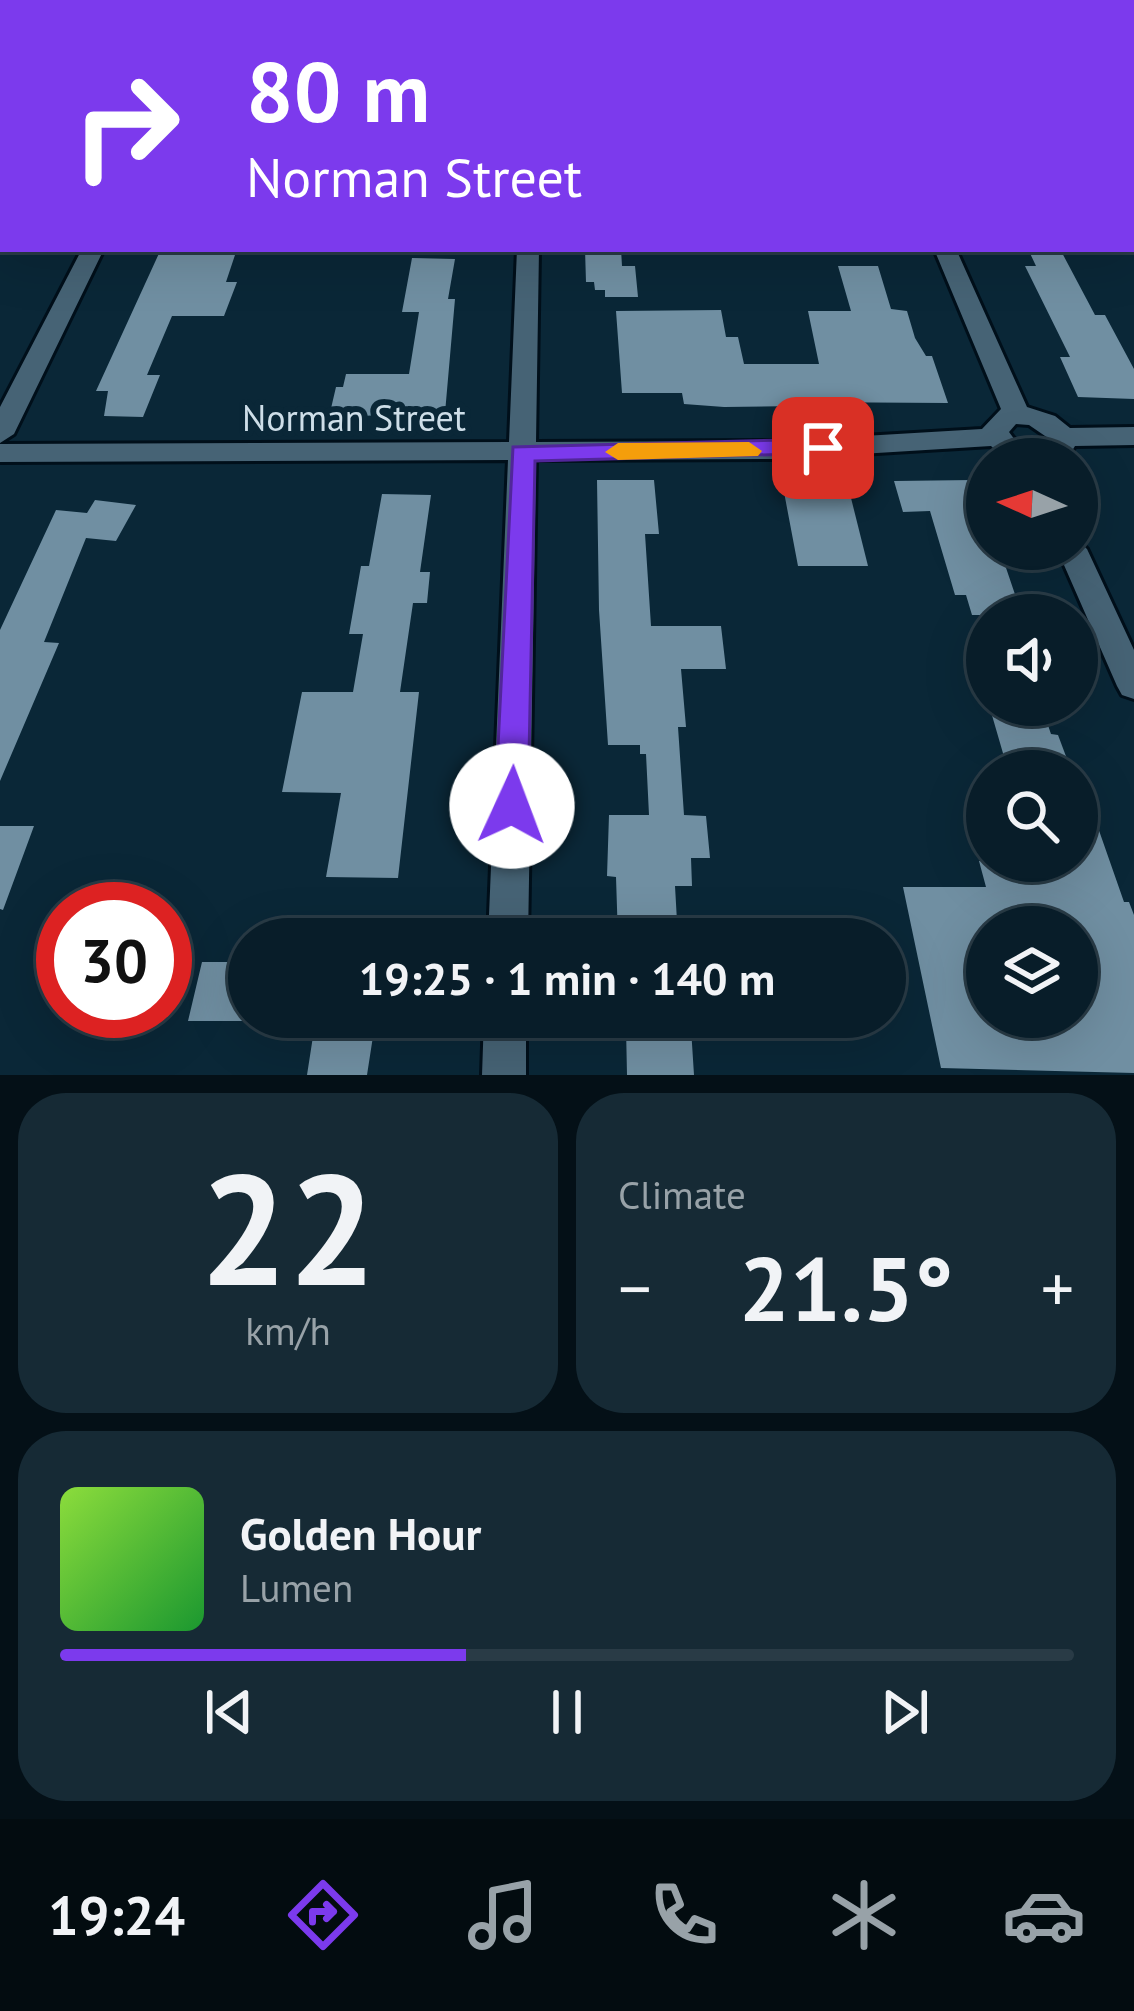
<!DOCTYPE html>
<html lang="en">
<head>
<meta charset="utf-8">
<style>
  body { margin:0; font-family:"PT Sans",sans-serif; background:#162a35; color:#f1f3f6; height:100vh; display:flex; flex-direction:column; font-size:45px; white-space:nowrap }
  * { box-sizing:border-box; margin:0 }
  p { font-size:39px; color:#98a2a8 }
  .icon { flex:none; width:66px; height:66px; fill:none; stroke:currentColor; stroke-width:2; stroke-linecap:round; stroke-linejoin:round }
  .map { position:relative; height:1075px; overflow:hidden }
  .drawer { display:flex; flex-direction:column; gap:18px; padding:18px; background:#041017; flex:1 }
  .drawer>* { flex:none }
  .hud { position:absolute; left:0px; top:0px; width:1134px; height:252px; box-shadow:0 12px 48px #0002,0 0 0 3px #293b46; background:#7c3aed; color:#fff; overflow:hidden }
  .needle { width:78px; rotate:273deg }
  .tools { position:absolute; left:966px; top:438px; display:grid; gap:24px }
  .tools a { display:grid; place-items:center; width:132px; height:132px; border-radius:50%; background:#081d29; box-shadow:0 12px 48px #0002,0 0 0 3px #293b46; font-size:60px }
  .speed { position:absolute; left:36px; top:882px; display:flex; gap:24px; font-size:60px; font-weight:700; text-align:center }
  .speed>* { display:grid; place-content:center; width:156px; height:156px; border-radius:50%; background:#081d29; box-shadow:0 12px 48px #0002,0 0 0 3px #293b46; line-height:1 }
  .speed .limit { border:18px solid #d22; background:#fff; color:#111 }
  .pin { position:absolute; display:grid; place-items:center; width:102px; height:102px; color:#fff; margin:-51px; border-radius:24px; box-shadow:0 6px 18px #0006 }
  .me { position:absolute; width:132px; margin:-66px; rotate:2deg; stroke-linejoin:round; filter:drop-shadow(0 0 9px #0008) }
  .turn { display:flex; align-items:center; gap:42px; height:252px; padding:0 48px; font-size:54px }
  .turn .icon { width:156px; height:156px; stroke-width:2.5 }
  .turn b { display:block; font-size:84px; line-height:102px }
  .big { font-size:90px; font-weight:700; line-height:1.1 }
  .drawer .tile { flex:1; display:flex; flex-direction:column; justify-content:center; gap:18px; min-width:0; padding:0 42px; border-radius:48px; background:#162a35 }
  .drawer .dial { align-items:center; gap:0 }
  .dial b { font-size:156px; line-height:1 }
  .song { display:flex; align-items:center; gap:36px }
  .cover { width:144px; height:144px; border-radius:18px; background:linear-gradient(135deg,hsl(90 70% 55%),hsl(130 70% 35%)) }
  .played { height:12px; border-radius:6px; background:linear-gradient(90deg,#7c3aed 40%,#293b46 40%) }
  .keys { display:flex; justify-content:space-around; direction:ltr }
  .heat { display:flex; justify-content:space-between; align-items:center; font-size:66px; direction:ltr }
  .drawer .tiles { flex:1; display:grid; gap:18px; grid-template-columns:1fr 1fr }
  .tile:last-child { grid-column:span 2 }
  .trip { position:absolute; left:228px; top:918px; width:678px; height:120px; border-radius:60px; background:#081d29; box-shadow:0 12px 48px #0002,0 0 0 3px #293b46; font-weight:700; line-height:120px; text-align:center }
  .dock { display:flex; height:192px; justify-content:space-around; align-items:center; background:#030c10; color:#98a2a8 }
  .dock .icon { width:84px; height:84px }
  .dock .active { color:#7c3aed }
  .dock b { font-size:54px; color:#f1f3f6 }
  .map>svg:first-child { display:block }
</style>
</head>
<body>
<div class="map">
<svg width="1134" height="1075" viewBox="0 0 1134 1075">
  <rect width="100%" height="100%" fill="#0a2737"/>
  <!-- building -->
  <path fill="#708fa2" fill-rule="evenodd" d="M 161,249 L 237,249 L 226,282 L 237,282 L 224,316 L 172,316 L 147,375 L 160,375 L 143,417 L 104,416 L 108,391 L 96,391 Z
    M 585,249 L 621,249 L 622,266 L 635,266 L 638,297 L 605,297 L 605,290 L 595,290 L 594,282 L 586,282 Z
    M 1028,249 L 1060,249 L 1095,315 L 1105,315 L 1134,369 L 1134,399 L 1078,397 L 1060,357 L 1070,357 L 1025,266 L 1036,266 Z
    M 412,258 L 455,259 L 448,299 L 455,299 L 445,413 L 329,417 L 336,387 L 343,387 L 346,374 L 409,374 L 419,312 L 402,312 Z
    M 838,266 L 878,266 L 891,309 L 907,311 L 915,338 L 926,356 L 932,356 L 948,403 L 796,402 L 798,406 L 724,407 L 684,404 L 682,393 L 622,393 L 616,311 L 721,310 L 726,337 L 738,337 L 744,364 L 819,364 L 808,311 L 851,311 Z
    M 597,480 L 654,480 L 659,534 L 645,534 L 651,626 L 721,626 L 726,669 L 681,669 L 686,727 L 678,727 L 684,815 L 706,816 L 710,858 L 691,858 L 692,886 L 675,886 L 678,939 L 618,939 L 616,877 L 607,876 L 609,815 L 649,815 L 646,754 L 640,754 L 640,745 L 608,745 L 599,610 Z
    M 973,480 L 987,521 L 987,549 L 997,549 L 1002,556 L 1022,615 L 972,615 L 966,595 L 955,595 L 930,511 L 903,512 L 894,481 Z
    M 810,486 L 848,486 L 868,566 L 798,566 L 784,492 L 812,492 Z
    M 382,494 L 431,495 L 420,572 L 430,572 L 427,603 L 413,603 L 400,692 L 419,692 L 398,878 L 326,877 L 341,793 L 282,792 L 302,692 L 353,692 L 363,634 L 349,634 L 361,566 L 369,566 Z
    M 95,500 L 136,505 L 116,541 L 86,538 L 44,642 L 59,643 L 0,781 L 0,630 L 56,510 L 87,513 Z
    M 989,705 L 1041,705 L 1051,734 L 1058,735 L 1070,767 L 1007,767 Z
    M 1081,779 L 1124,902 L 1129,902 L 1134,915 L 1134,1073 L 941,1068 L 903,887 L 986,887 L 979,861 L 1077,861 L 1077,780 ZM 987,927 L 1077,927 L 1077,1017 L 987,1017 Z
    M 0,826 L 34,826 L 3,910 L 0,909 Z
    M 202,962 L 249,962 L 249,1021 L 188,1021 Z
    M 316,1017 L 376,1017 L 367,1075 L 307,1075 Z
    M 626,1027 L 691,1028 L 694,1075 L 627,1075 Z"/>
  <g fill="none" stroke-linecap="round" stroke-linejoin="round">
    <defs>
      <path id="minor" d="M 361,0 L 377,0 L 377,3 L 361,3 Z
        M 829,0 L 845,0 L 846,3 L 830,3 Z
        M 1131,6 L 1134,6 L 1134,16 L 1131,16 Z
        M 0,8 L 3,8 L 3,18 L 0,18 Z
        M 0,112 L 3,112 L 3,124 L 0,124 Z
        M 1131,166 L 1134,166 L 1134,178 L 1131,178 Z
        M 82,249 L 104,249 L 14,434 L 0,443 L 0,407 Z
        M 517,249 L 539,249 L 536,442 L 779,441 L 982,429 L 1001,409 L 934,249 L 956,249 L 1027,407 L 1055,416 L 1070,428 L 1134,427 L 1134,445 L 1075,446 L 1067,459 L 1005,459 L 991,446 L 779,459 L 536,460 L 528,939 L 488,939 L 508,460 L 0,462 L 0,444 L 509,442 ZM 1016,424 L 1029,425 L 1048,438 L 1047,446 L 1018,444 L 1009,432 Z
        M 1077,540 L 1087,549 L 1134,650 L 1134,699 L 1122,695 L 1117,686 L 1057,549 L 1077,549 Z
        M 484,1017 L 526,1017 L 526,1075 L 482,1075 Z"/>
    </defs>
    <!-- minor casing -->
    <use href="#minor" stroke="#000f1a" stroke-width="6"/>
    <!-- minor -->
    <use href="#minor" fill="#466375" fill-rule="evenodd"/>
  </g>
  <!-- route -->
  <path fill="#7c3aed" stroke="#51269a" stroke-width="3" d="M 823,439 L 835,448 L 832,453 L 535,461 L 528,806 L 523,817 L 512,821 L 500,817 L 495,806 L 513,447 Z"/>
  <!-- slow -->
  <path fill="#f59e0b" d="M 749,442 L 762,451 L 758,456 L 618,460 L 605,452 L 618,443 Z"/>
  <g text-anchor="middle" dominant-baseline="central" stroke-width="12" stroke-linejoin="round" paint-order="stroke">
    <!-- street labels -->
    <g font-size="36" fill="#cedee8" stroke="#0a2737">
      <text x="354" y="417">Norman Street</text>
    </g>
  </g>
</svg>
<div class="tools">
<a><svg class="needle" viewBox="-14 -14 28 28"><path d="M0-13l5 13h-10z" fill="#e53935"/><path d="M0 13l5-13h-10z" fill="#98a2a8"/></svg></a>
<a><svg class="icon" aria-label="sound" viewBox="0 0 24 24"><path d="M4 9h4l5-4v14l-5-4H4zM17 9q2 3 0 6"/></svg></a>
<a><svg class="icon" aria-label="search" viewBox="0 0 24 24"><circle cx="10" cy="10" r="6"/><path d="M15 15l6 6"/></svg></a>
<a><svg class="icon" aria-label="layers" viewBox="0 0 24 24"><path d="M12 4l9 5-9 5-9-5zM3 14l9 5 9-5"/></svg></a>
</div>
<div class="speed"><div class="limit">30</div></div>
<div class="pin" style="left:823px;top:448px;background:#d93025"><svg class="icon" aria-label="arrive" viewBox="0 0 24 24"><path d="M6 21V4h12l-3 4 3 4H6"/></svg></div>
<svg class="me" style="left:512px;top:806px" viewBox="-20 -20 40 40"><circle r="19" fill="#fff"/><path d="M0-13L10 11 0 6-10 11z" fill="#7c3aed"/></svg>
<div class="trip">19:25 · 1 min · 140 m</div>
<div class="hud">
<div class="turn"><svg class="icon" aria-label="right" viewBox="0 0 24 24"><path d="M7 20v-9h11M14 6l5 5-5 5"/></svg><div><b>80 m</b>Norman Street</div></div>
</div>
</div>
<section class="drawer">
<div class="tiles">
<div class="tile dial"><b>22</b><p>km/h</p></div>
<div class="tile"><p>Climate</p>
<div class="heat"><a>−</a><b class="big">21.5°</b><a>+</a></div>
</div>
<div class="tile">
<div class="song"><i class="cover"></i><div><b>Golden Hour</b><p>Lumen</p></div></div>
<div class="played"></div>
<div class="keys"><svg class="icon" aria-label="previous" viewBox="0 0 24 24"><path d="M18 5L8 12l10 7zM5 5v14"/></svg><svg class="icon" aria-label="pause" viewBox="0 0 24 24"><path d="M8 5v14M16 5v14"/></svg><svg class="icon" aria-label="next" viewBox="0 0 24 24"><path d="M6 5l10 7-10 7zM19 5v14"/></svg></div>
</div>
</div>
</section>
<nav class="dock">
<b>19:24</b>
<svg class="icon active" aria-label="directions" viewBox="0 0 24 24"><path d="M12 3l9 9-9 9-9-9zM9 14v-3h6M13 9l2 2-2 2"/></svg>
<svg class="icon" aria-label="music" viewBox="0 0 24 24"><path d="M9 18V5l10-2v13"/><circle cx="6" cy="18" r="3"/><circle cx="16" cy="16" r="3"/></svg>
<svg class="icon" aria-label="phone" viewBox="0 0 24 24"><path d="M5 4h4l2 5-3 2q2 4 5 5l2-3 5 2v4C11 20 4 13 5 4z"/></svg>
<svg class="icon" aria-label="climate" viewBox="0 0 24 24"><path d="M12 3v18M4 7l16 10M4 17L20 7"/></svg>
<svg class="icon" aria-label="car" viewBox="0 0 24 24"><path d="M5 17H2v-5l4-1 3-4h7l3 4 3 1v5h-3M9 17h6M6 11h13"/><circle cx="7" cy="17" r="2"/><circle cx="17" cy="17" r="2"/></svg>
</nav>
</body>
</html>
